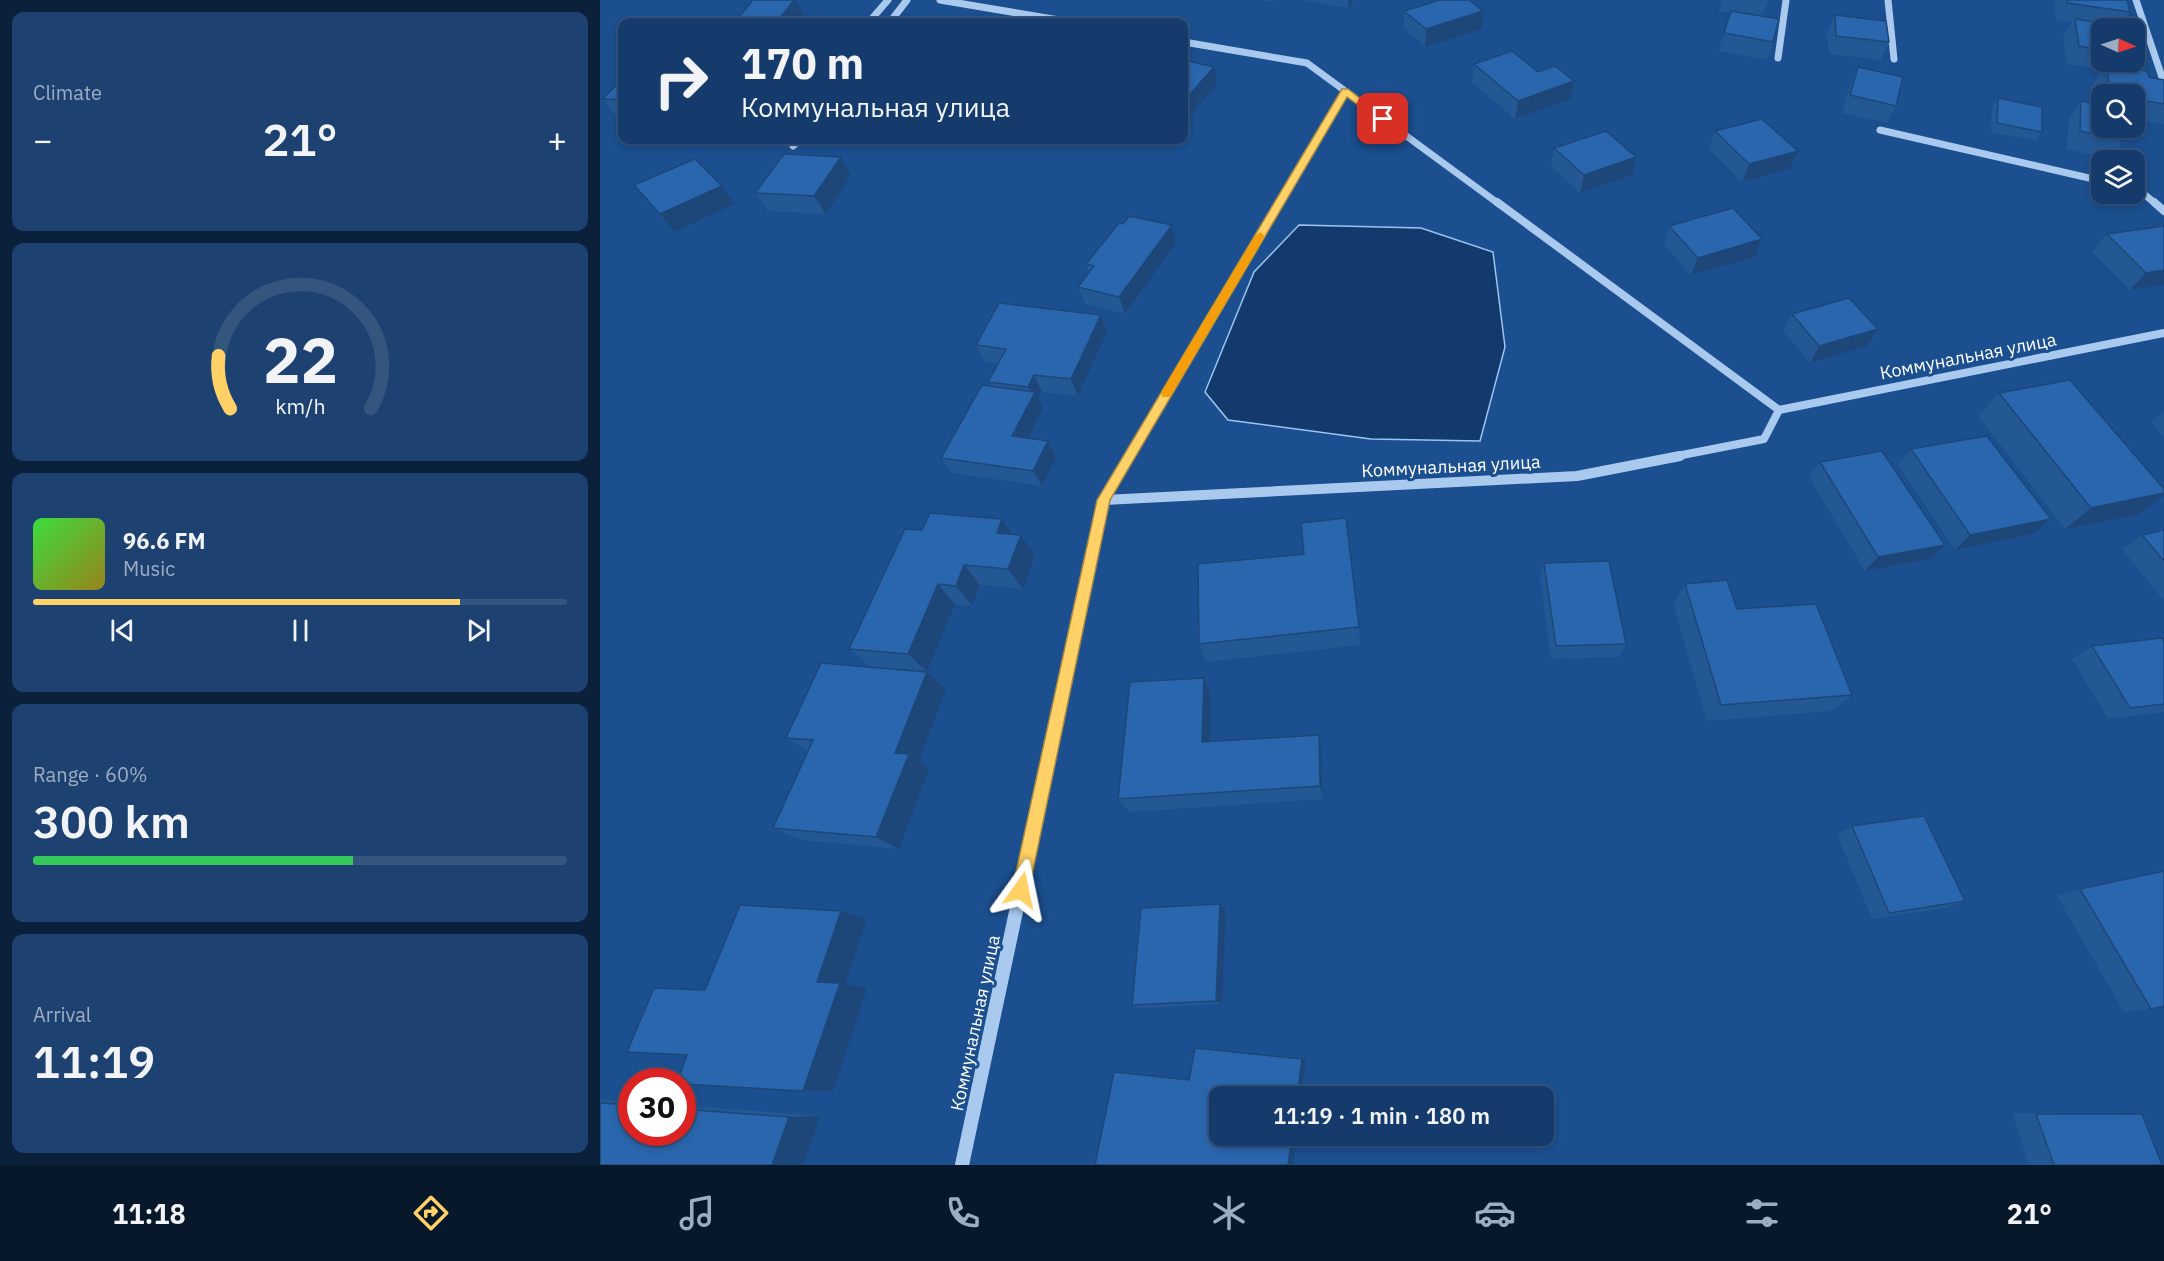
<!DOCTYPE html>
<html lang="en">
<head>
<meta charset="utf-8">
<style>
  body { margin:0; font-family:"IBM Plex Sans",sans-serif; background:#1d4271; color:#f1f3f6; height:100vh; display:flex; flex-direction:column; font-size:22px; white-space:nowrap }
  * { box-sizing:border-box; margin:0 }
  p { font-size:20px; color:#9dadc1 }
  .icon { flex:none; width:33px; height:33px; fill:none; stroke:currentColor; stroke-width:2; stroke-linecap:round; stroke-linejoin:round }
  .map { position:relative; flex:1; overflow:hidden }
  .details { display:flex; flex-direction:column; gap:12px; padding:12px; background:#0b203b; width:600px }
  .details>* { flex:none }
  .hud { position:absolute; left:18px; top:18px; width:570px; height:126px; border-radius:12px; box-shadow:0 3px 9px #0003,0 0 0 2px #33557e; background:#143b6b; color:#f1f3f6; overflow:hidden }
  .needle { width:39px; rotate:93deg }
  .fabs { position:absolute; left:1491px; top:18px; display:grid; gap:12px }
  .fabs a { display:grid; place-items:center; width:54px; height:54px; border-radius:12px; background:#143b6b; box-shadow:0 3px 9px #0003,0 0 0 2px #33557e; font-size:30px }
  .speed { position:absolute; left:18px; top:1068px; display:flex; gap:12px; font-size:30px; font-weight:700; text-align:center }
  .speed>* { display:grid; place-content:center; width:78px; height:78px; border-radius:50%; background:#143b6b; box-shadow:0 3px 9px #0003,0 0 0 2px #33557e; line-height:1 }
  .speed .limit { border:9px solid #d22; background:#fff; color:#111 }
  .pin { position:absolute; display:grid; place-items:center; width:51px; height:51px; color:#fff; margin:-26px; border-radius:12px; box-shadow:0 3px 9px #0006 }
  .me { position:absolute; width:66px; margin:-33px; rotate:12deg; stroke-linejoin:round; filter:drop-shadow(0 0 4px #0008) }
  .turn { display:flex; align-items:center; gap:21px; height:126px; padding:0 24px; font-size:27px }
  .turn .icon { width:78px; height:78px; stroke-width:2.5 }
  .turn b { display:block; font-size:42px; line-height:51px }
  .big { font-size:45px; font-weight:600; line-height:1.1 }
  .details .card { flex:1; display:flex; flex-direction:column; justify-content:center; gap:9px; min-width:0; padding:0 21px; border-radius:12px; background:#1d4271 }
  .details .dial { align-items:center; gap:0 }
  .dial svg { height:156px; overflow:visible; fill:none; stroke:#33557e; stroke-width:7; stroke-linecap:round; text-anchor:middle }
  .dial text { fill:#f1f3f6; stroke:none }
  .song { display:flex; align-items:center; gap:18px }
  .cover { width:72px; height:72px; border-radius:9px; background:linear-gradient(135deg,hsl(120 70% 55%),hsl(50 70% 35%)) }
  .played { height:6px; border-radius:3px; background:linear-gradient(90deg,#ffd166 80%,#33557e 80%) }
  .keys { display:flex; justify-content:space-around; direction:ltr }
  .heat { display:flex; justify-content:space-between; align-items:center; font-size:33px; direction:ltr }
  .charge { height:9px; border-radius:4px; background:linear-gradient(90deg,#34c759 60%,#33557e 0) }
  .trip { position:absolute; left:609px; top:1086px; width:345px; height:60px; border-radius:12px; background:#143b6b; box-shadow:0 3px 9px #0003,0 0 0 2px #33557e; font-weight:600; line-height:60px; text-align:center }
  .tabs { display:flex; height:96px; justify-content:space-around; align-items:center; background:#08182b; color:#9dadc1 }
  .tabs .icon { width:42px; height:42px }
  .tabs .current { color:#ffd166 }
  .tabs b { font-size:27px; color:#f1f3f6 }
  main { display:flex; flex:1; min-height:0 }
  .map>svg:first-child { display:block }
</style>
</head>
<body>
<main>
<section class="details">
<div class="card"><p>Climate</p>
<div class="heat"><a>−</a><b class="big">21°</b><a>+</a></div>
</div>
<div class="card dial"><svg viewBox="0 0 100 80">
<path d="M14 69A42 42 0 1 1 86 69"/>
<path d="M14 69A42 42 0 0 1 8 42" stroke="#ffd166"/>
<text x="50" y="56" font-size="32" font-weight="700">22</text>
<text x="50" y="72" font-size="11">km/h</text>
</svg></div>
<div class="card">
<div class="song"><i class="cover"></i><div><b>96.6 FM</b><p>Music</p></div></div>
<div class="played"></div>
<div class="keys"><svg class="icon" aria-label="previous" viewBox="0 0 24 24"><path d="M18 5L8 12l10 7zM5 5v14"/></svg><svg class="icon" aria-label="pause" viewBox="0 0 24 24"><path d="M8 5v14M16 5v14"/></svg><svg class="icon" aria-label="next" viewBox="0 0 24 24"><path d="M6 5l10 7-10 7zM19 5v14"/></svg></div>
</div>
<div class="card"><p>Range · 60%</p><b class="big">300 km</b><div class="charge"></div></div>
<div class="card"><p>Arrival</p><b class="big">11:19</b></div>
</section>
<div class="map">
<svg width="1564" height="1165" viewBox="0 0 1564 1165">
  <rect width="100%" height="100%" fill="#1b4f8f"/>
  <!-- water -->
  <path fill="#123a6d" stroke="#9cc4f0" stroke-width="1.5" d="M 699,225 L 821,228 L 893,252 L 905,347 L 880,441 L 771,439 L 628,420 L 605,392 L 654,272 Z"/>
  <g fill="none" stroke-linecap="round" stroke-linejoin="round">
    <!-- minor-far3 -->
    <path stroke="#a9c9ee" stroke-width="7" d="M 340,0 L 471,22
      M 1288,0 L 1294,59
      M 1536,0 L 1564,83
      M 269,22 L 288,0
      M 290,22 L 307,0
      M 584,42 L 707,63 L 899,204
      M 1178,58 L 1186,0
      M 1280,130 L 1502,181
      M 193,146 L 199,140
      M 1534,189 L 1539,190 L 1556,204
      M 678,204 L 745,91"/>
    <!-- minor-far2 -->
    <path stroke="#a9c9ee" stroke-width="8" d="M 897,202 L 1179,410 L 1564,333
      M 1554,202 L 1564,211
      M 529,457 L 679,202
      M 1072,457 L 1164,439 L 1179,410"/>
    <!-- minor-far1 -->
    <path stroke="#a9c9ee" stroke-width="10" d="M 504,500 L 977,476 L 1080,456
      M 446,773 L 504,500 L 530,456"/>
    <!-- minor -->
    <path stroke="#a9c9ee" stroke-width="14" d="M 362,1165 L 446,771"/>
  </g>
  <!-- wall -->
  <path fill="#245895" d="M 661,0 L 675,0 L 673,2 Z
    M 703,0 L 754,0 L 749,8 Z
    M 1122,0 L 1168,0 L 1162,16 L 1173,42 L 1167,60 L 1118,51 L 1131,13 L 1119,11 Z
    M 1454,0 L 1527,0 L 1530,12 L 1518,28 L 1502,28 L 1502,62 L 1534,62 L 1534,34 L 1544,57 L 1535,69 L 1549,77 L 1564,80 L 1564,124 L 1534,119 L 1534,94 L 1502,94 L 1502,128 L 1523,141 L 1509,159 L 1467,149 L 1469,118 L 1481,101 L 1497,104 L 1494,82 L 1502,70 L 1467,64 L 1463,36 L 1472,23 L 1456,20 Z
    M 804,11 L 882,29 L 825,47 L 804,28 Z
    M 1235,15 L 1289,42 L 1281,60 L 1229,54 L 1227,33 Z
    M 874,64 L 971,99 L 915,119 L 872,82 Z
    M 1258,67 L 1296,106 L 1287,123 L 1242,113 L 1250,85 Z
    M 22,79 L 22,117 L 17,117 L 3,99 Z
    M 1398,98 L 1442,132 L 1436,141 L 1391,132 L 1392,108 Z
    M 1115,131 L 1198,151 L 1190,169 L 1142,182 L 1109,149 Z
    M 383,140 L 403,140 L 401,142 Z
    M 954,148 L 1032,175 L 980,193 L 951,166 Z
    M 251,175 L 226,214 L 168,211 L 155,193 Z
    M 34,185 L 135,204 L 74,232 Z
    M 523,224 L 572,225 L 576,243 L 525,314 L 485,304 L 478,287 L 489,273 L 486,264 Z
    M 1069,226 L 1155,257 L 1091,275 L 1064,244 Z
    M 1507,234 L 1564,285 L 1530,290 L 1492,252 Z
    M 1192,314 L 1278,329 L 1267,346 L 1210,363 L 1183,331 Z
    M 501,315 L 507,332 L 478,396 L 442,392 L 438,399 L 443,408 L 428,438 L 448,441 L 456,457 L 442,486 L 352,473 L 341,458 L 390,386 L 388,382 L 398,364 L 385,362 L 376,345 Z
    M 1399,393 L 1564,489 L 1564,495 L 1538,515 L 1465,529 L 1378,416 Z
    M 1564,411 L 1564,438 L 1551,422 Z
    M 1311,449 L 1451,519 L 1433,534 L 1355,550 L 1298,465 Z
    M 1220,462 L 1345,545 L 1330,559 L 1265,571 L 1209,477 Z
    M 305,529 L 412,534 L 435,556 L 423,589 L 380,585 L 372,606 L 355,604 L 327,672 L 346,689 L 319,761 L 329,769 L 299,849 L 201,840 L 173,828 L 208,751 L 186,738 L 271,667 L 249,649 Z
    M 1564,530 L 1564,601 L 1522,549 L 1542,535 Z
    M 944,563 L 1026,644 L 1019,657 L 951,659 L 940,577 Z
    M 1085,584 L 1137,609 L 1252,695 L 1232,711 L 1107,721 L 1073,603 Z
    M 759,627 L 760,645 L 606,662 L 599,644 Z
    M 1564,642 L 1564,712 L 1508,719 L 1472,659 L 1492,646 Z
    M 604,678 L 611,695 L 610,742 L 721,750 L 723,799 L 530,812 L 518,799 Z
    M 1252,826 L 1365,901 L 1346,908 L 1272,919 L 1237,834 Z
    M 1480,889 L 1551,1009 L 1524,1012 L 1457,896 Z
    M 620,904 L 626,911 L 622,1004 L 540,1008 L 532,1005 Z
    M 0,1099 L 32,1101 L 32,1132 L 82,1132 L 82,1105 L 220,1116 L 203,1165 L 0,1165 Z
    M 1412,1113 L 1542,1114 L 1562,1165 L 1429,1165 Z"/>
  <!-- shaded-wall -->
  <path fill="#1d4779" d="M 194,0 L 196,0 L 204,16 L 200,22 L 177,22 Z
    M 748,0 L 754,0 L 749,8 Z
    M 883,11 L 882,29 L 825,47 L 826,29 Z
    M 614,67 L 617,85 L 585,121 L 584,112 L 584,101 Z
    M 974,81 L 971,99 L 915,119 L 918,101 Z
    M 1198,151 L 1190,169 L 1142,182 L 1149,164 Z
    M 241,157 L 251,175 L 226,214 L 214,196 Z
    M 1036,157 L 1032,175 L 980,193 L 984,175 Z
    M 122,186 L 135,204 L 74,232 L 60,214 Z
    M 572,225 L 576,243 L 525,314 L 519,297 Z
    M 1162,239 L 1155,257 L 1091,275 L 1098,258 Z
    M 1564,270 L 1564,285 L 1530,290 L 1546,273 Z
    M 501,315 L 507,332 L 478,396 L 471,379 Z
    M 1278,329 L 1267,346 L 1210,363 L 1219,346 Z
    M 434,375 L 442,392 L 438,399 L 443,408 L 421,452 L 412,436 L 433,396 L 428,387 Z
    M 448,441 L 456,457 L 442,486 L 433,471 Z
    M 1564,493 L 1564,495 L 1538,515 L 1465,529 L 1491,508 Z
    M 402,519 L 416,540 L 397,533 Z
    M 1451,519 L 1433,534 L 1355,550 L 1370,535 Z
    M 421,535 L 435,556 L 423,589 L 408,569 Z
    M 1345,545 L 1330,559 L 1265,571 L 1278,557 Z
    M 364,565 L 380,585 L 372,606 L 356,586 Z
    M 338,584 L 355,604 L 327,672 L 308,654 Z
    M 327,672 L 346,689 L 319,761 L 329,769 L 299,849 L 276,837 L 295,753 Z
    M 604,678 L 611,695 L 610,757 L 602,742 Z
    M 719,735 L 721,750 L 723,799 L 720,786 Z
    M 620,904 L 626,911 L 622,1004 L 616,1001 Z
    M 241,911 L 267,919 L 245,984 L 267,988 L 233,1091 L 203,1091 L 217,982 Z
    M 702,1059 L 706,1060 L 701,1096 L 697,1096 Z
    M 220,1116 L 203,1165 L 172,1165 L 189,1117 Z
    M 692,1136 L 697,1136 L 693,1165 L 688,1165 Z"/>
  <!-- building -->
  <path fill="#2a66ad" stroke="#1d4779" stroke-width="1.5" d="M 153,0 L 194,0 L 177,22 L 135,22 Z
    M 840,0 L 869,0 L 883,11 L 826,29 L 804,11 Z
    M 1467,0 L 1527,0 L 1530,12 L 1467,3 Z
    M 1131,11 L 1179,19 L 1173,42 L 1124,33 Z
    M 1235,15 L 1286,21 L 1289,42 L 1236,36 Z
    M 1475,19 L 1514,25 L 1514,28 L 1502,28 L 1502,50 L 1479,46 Z
    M 1534,34 L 1539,35 L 1544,57 L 1534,55 Z
    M 912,51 L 938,72 L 955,66 L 974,81 L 918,101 L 874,64 Z
    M 584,60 L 614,67 L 584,101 Z
    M 1506,64 L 1547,71 L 1549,77 L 1564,80 L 1564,104 L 1534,99 L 1534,94 L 1511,94 Z
    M 1258,67 L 1303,77 L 1296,106 L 1250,95 Z
    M 22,79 L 22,100 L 3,99 Z
    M 1398,98 L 1442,107 L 1442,132 L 1397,123 Z
    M 1481,101 L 1502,105 L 1502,128 L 1523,128 L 1523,141 L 1480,131 Z
    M 1162,119 L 1198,151 L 1149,164 L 1115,131 Z
    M 1006,131 L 1036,157 L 984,175 L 954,148 Z
    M 184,154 L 241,157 L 214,196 L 155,193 Z
    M 95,159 L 122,186 L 60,214 L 34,185 Z
    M 1133,208 L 1162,239 L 1098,258 L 1069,226 Z
    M 529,216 L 572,225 L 519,297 L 478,287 L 494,266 L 486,264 L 519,223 L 523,224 Z
    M 1564,226 L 1564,270 L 1546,273 L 1507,234 Z
    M 1249,298 L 1278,329 L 1219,346 L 1192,314 Z
    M 399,303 L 501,315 L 471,379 L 434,375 L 428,387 L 388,382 L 406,349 L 376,345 Z
    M 1470,380 L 1564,489 L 1564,493 L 1491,508 L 1399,393 Z
    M 382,385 L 435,392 L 412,436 L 448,441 L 433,471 L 341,458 Z
    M 1387,436 L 1451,519 L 1370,535 L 1311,449 Z
    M 1282,451 L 1345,545 L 1278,557 L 1220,462 Z
    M 330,513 L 402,519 L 397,533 L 421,535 L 408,569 L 364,565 L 356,586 L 338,584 L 308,654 L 249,649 L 305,529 L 322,530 Z
    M 746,518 L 759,627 L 599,644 L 598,564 L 704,554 L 701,523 Z
    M 1564,530 L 1564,561 L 1542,535 Z
    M 1009,561 L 1026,644 L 956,646 L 944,563 Z
    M 1127,580 L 1137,609 L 1216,604 L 1252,695 L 1121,705 L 1085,584 Z
    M 1562,638 L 1564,642 L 1564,704 L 1530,708 L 1492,646 Z
    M 221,663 L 327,672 L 295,753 L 309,754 L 276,837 L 173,828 L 213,740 L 186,738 Z
    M 604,678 L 602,742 L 719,735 L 720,786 L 518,799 L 530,682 Z
    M 1324,816 L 1365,901 L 1289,913 L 1252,826 Z
    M 1564,871 L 1564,1006 L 1551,1009 L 1480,889 Z
    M 620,904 L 616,1001 L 532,1005 L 541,908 Z
    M 140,905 L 241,911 L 217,982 L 240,983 L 203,1091 L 82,1084 L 82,1082 L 77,1082 L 87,1055 L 27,1052 L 54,988 L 105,990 Z
    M 595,1048 L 702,1059 L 697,1096 L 620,1096 L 620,1136 L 692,1136 L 688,1165 L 495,1165 L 514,1072 L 589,1080 Z
    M 0,1103 L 32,1105 L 32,1132 L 82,1132 L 82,1109 L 189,1117 L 172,1165 L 0,1165 Z
    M 1436,1114 L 1542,1114 L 1562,1165 L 1454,1165 Z"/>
  <!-- route -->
  <path fill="#ffd166" stroke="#a68842" stroke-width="1.5" d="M 742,89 L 748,89 L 787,119 L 780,121 L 747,97 L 510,500 L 429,890 L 426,896 L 421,898 L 415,896 L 412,890 L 497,500 Z"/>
  <!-- slow -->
  <path fill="#f59e0b" d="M 660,232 L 665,236 L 570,397 L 562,397 L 562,391 L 655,236 Z"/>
  <g text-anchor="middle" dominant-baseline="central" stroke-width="6" stroke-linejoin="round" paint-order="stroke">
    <!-- street labels -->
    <g font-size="18" fill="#fff" stroke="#1b4f8f">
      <text transform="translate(1368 356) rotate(-11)">Коммунальная улица</text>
      <text transform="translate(851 466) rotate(-3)">Коммунальная улица</text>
      <text transform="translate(375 1023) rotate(-78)">Коммунальная улица</text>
    </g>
  </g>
</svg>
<div class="fabs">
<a><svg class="needle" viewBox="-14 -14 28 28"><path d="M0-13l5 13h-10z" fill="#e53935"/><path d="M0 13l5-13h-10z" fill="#9dadc1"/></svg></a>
<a><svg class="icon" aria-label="search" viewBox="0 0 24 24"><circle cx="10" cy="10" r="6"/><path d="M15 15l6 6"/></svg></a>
<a><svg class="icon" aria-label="layers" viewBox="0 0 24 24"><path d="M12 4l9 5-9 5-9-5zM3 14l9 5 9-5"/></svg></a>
</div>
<div class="speed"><div class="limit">30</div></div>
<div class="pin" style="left:783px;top:119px;background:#d93025"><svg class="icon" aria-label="arrive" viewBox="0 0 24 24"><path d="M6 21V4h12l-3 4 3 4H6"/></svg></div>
<svg class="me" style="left:421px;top:890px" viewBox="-20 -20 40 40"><path d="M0-17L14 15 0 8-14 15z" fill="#ffd166" stroke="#fff" stroke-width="4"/></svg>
<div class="trip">11:19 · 1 min · 180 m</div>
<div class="hud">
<div class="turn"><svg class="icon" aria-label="right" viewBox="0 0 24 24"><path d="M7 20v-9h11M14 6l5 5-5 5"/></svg><div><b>170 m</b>Коммунальная улица</div></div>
</div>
</div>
</main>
<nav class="tabs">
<b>11:18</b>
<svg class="icon current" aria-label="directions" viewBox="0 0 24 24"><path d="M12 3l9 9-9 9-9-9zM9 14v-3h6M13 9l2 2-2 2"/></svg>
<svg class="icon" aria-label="music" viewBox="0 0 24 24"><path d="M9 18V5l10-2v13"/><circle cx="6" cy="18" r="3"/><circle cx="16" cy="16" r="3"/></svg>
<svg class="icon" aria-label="phone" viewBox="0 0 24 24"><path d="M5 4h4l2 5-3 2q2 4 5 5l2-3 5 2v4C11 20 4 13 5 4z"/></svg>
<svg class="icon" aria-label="climate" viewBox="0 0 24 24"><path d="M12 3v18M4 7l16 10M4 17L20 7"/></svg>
<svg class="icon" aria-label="car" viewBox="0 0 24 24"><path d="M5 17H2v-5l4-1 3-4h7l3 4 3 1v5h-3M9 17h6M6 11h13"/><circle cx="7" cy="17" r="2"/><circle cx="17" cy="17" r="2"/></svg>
<svg class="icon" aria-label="filters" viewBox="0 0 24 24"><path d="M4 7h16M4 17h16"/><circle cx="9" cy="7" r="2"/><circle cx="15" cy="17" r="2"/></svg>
<b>21°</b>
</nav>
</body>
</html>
